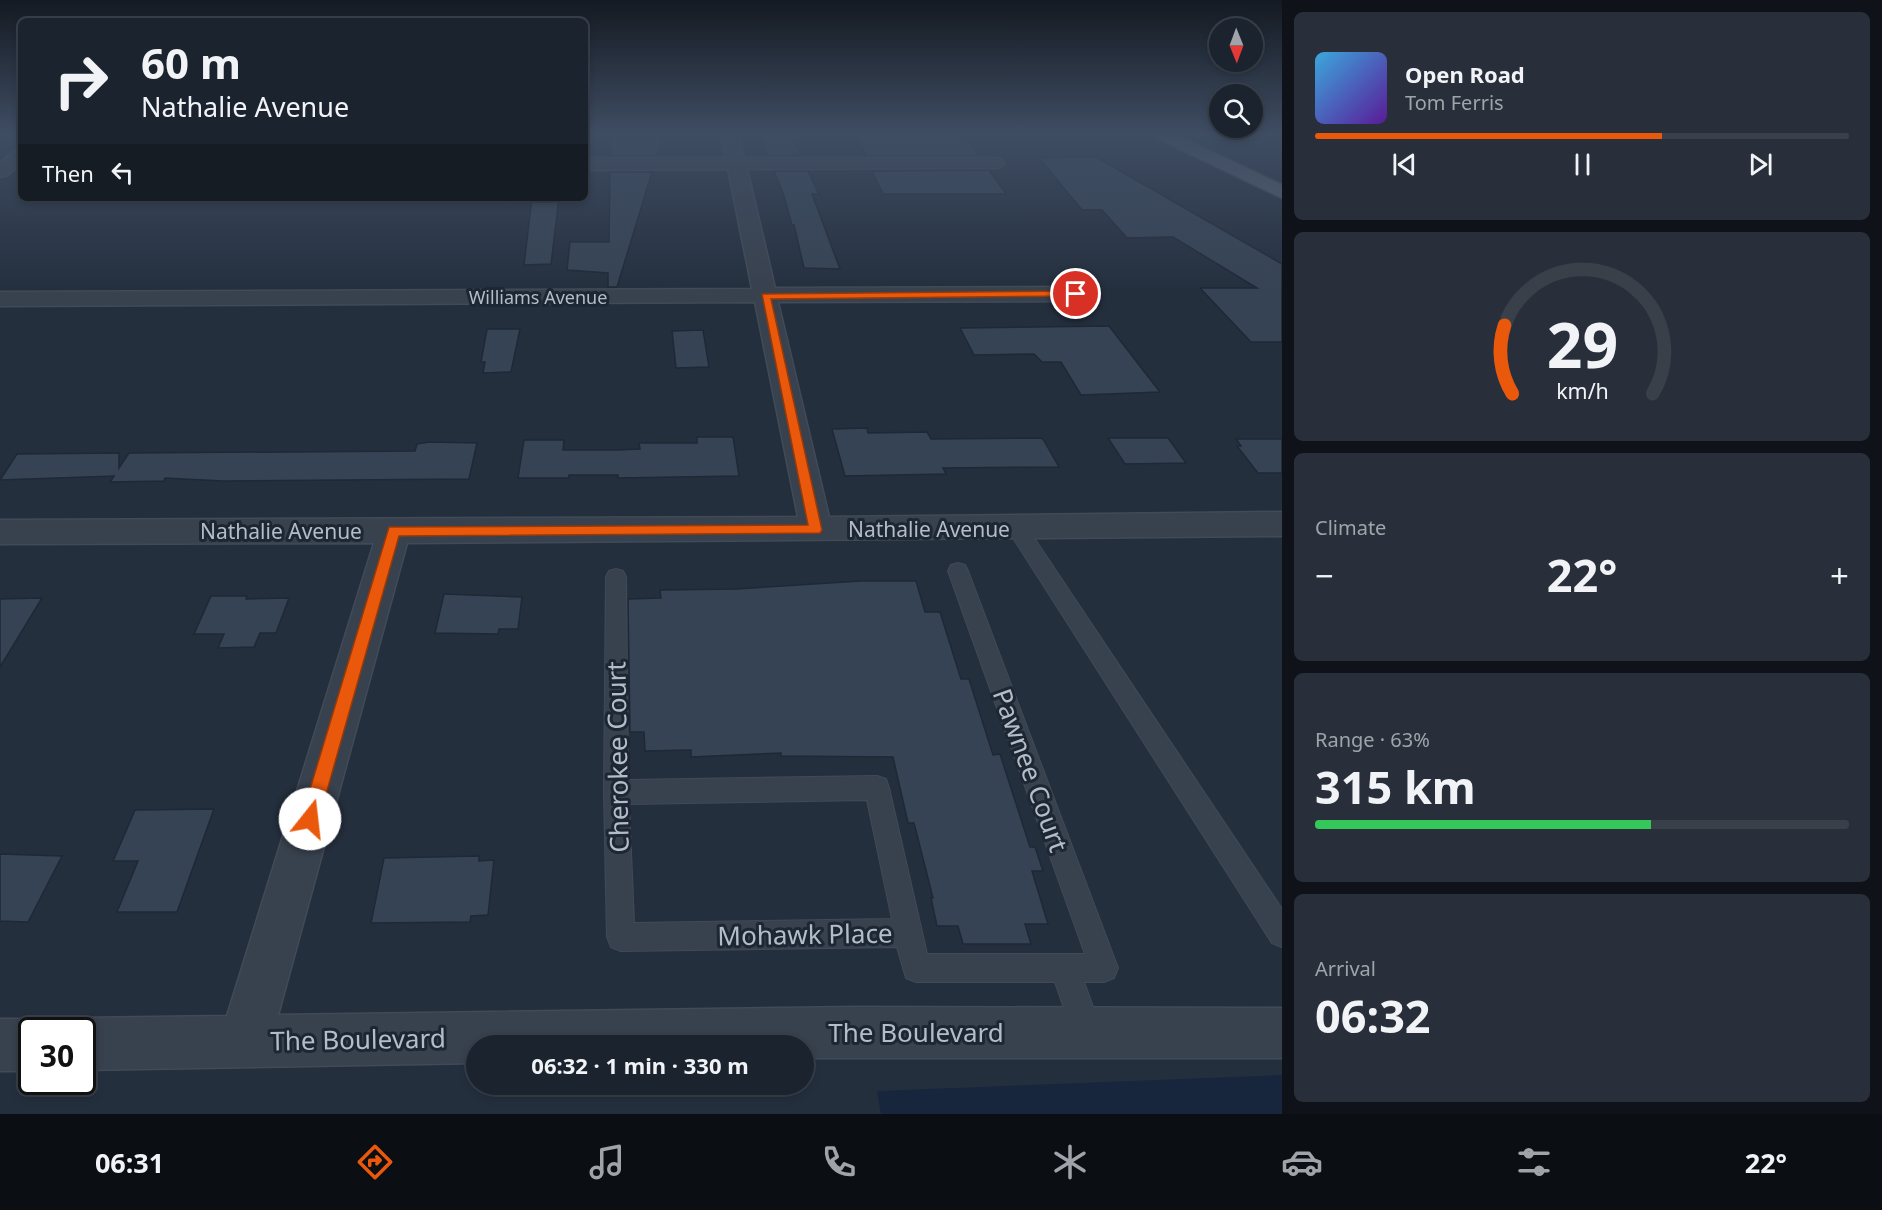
<!DOCTYPE html>
<html lang="en">
<head>
<meta charset="utf-8">
<style>
  body { margin:0; font-family:"Noto Sans",sans-serif; background:#282f3a; color:#f1f3f6; height:100vh; display:flex; flex-direction:column; font-size:22px; white-space:nowrap }
  * { box-sizing:border-box; margin:0 }
  p { font-size:20px; color:#a0a4aa }
  .icon { flex:none; width:33px; height:33px; fill:none; stroke:currentColor; stroke-width:2; stroke-linecap:round; stroke-linejoin:round }
  .map { position:relative; flex:1; overflow:hidden }
  .drawer { display:flex; flex-direction:column; gap:12px; padding:12px; background:#0f1319; width:600px }
  .drawer>* { flex:none }
  .guide { position:absolute; left:18px; top:18px; width:570px; height:183px; border-radius:9px; box-shadow:0 3px 9px #0003,0 0 0 2px #39404a; background:#1b232e; color:#f1f3f6; overflow:hidden }
  .needle { width:39px; rotate:179deg }
  .controls { position:absolute; left:1209px; top:18px; display:grid; gap:12px }
  .controls a { display:grid; place-items:center; width:54px; height:54px; border-radius:50%; background:#1b232e; box-shadow:0 3px 9px #0003,0 0 0 2px #39404a; font-size:30px }
  .speed { position:absolute; left:18px; top:1017px; display:flex; gap:12px; font-size:30px; font-weight:700; text-align:center }
  .speed>* { display:grid; place-content:center; width:78px; height:78px; border-radius:50%; background:#1b232e; box-shadow:0 3px 9px #0003,0 0 0 2px #39404a; line-height:1 }
  .speed .limit { border:3px solid #111; border-radius:9px; background:#fff; color:#111 }
  .pin { position:absolute; display:grid; place-items:center; width:51px; height:51px; color:#fff; margin:-26px; border:3px solid #fff; border-radius:50%; box-shadow:0 2px 6px #0007 }
  .me { position:absolute; width:66px; margin:-33px; rotate:16deg; stroke-linejoin:round; filter:drop-shadow(0 0 4px #0008) }
  .turn { display:flex; align-items:center; gap:21px; height:126px; padding:0 24px; font-size:27px }
  .turn .icon { width:78px; height:78px; stroke-width:2.5 }
  .turn b { display:block; font-size:42px; line-height:51px }
  .then { display:flex; align-items:center; height:57px; padding:0 24px; background:#0003; gap:12px; font-size:22px }
  .big { font-size:45px; font-weight:700; line-height:1.1 }
  .drawer .card { flex:1; display:flex; flex-direction:column; justify-content:center; gap:9px; min-width:0; padding:0 21px; border-radius:9px; background:#282f3a }
  .drawer .dial { align-items:center; gap:0 }
  .dial svg { height:156px; overflow:visible; fill:none; stroke:#39404a; stroke-width:7; stroke-linecap:round; text-anchor:middle }
  .dial text { fill:#f1f3f6; stroke:none }
  .song { display:flex; align-items:center; gap:18px }
  .cover { width:72px; height:72px; border-radius:9px; background:linear-gradient(135deg,hsl(200 70% 55%),hsl(270 70% 35%)) }
  .played { height:6px; border-radius:3px; background:linear-gradient(90deg,#ea580c 65%,#39404a 65%) }
  .keys { display:flex; justify-content:space-around; direction:ltr }
  .heat { display:flex; justify-content:space-between; align-items:center; font-size:33px; direction:ltr }
  .charge { height:9px; border-radius:4px; background:linear-gradient(90deg,#34c759 63%,#39404a 0) }
  .trip { position:absolute; left:466px; top:1035px; width:348px; height:60px; border-radius:30px; background:#1b232e; box-shadow:0 3px 9px #0003,0 0 0 2px #39404a; font-weight:700; line-height:60px; text-align:center }
  .dock { display:flex; height:96px; justify-content:space-around; align-items:center; background:#0b0e12; color:#a0a4aa }
  .dock .icon { width:42px; height:42px }
  .dock .current { color:#ea580c }
  .dock b { font-size:27px; color:#f1f3f6 }
  main { display:flex; flex:1; min-height:0 }
  .map>svg:first-child { display:block }
</style>
</head>
<body>
<main>
<div class="map">
<svg width="1282" height="1114" viewBox="0 0 1282 1114">
  <rect width="100%" height="100%" fill="#242f3e"/>
  <!-- water -->
  <path fill="#17263c" d="M 1282,1075 L 1282,1114 L 881,1114 L 877,1091 Z"/>
  <!-- building -->
  <path fill="#364354" stroke="#1f2835" stroke-width="1.5" d="M 760,135 L 791,135 L 801,156 L 768,156 Z
    M 856,135 L 964,135 L 979,156 L 866,156 Z
    M 611,137 L 662,137 L 656,156 L 611,156 Z
    M 1096,157 L 1282,264 L 1282,342 L 1251,342 L 1200,288 L 1257,288 L 1173,237 L 1127,238 L 1102,210 L 1082,210 L 1039,158 Z
    M 989,170 L 1006,194 L 883,194 L 872,171 Z
    M 774,171 L 808,171 L 819,194 L 812,194 L 840,269 L 804,268 L 794,225 L 792,225 L 783,193 Z
    M 610,172 L 652,172 L 617,287 L 608,287 L 608,273 L 567,270 L 570,242 L 609,242 Z
    M 532,198 L 559,198 L 551,264 L 524,265 Z
    M 1109,326 L 1160,392 L 1081,395 L 1061,362 L 1042,362 L 1034,354 L 974,355 L 960,328 Z
    M 487,329 L 520,329 L 511,372 L 483,373 L 485,362 L 481,362 Z
    M 703,330 L 709,367 L 676,368 L 672,331 Z
    M 867,428 L 868,433 L 927,432 L 931,439 L 1040,438 L 1043,439 L 1059,467 L 943,468 L 946,474 L 845,476 L 832,429 Z
    M 697,437 L 733,437 L 739,476 L 618,478 L 618,475 L 569,475 L 569,478 L 518,478 L 524,440 L 564,440 L 563,450 L 618,450 L 640,449 L 639,443 L 697,443 Z
    M 1108,438 L 1168,438 L 1186,463 L 1125,464 Z
    M 1236,439 L 1282,439 L 1282,473 L 1258,473 L 1237,446 L 1241,446 Z
    M 429,442 L 477,443 L 469,479 L 223,481 L 165,478 L 164,481 L 110,482 L 114,476 L 0,480 L 17,454 L 119,453 L 119,468 L 129,453 L 415,451 L 417,444 Z
    M 861,581 L 916,581 L 925,612 L 940,612 L 961,679 L 969,679 L 993,755 L 1000,754 L 1030,847 L 1035,847 L 1043,871 L 1032,871 L 1048,924 L 1025,924 L 1031,944 L 963,944 L 958,926 L 937,926 L 931,898 L 933,898 L 914,823 L 908,823 L 893,757 L 781,756 L 781,753 L 691,757 L 691,750 L 645,751 L 644,732 L 630,732 L 628,599 L 661,598 L 660,590 L 736,589 Z
    M 444,594 L 522,597 L 518,629 L 499,629 L 498,634 L 435,633 Z
    M 211,596 L 247,596 L 246,599 L 289,598 L 276,633 L 260,633 L 254,647 L 218,648 L 224,634 L 194,634 Z
    M 42,598 L 0,667 L 0,599 Z
    M 214,809 L 177,912 L 117,912 L 138,861 L 113,861 L 135,810 Z
    M 0,854 L 62,856 L 28,922 L 0,921 Z
    M 479,856 L 479,861 L 494,860 L 488,915 L 471,916 L 470,922 L 371,923 L 384,858 Z"/>
  <g fill="none" stroke-linecap="round" stroke-linejoin="round">
    <defs>
      <path id="service" d="M 1017,521 L 1024,523 L 1282,909 L 1282,947 L 1272,943 L 1010,533 L 1008,528 L 1010,523 Z
        M 958,563 L 965,565 L 968,571 L 1118,968 L 1114,978 L 1104,982 L 1084,982 L 1102,1032 L 1098,1043 L 1087,1047 L 1076,1043 L 1055,982 L 916,982 L 906,978 L 897,947 L 621,951 L 611,947 L 607,937 L 604,792 L 606,577 L 609,571 L 616,569 L 623,571 L 626,577 L 628,780 L 877,776 L 886,779 L 889,788 L 927,954 L 1085,954 L 948,571 L 951,565 ZM 867,800 L 892,919 L 634,923 L 629,804 Z"/>
      <path id="minor" d="M 721,135 L 738,135 L 744,158 L 995,158 L 1001,159 L 1004,163 L 1001,167 L 995,168 L 747,169 L 775,288 L 1076,287 L 1084,289 L 1088,294 L 1084,299 L 1076,301 L 778,302 L 829,517 L 1282,512 L 1282,536 L 407,543 L 278,1015 L 857,1007 L 1282,1008 L 1282,1058 L 804,1058 L 804,1046 L 477,1046 L 477,1063 L 82,1070 L 82,1030 L 62,1030 L 64,1026 L 82,1018 L 227,1016 L 374,543 L 0,544 L 0,520 L 798,517 L 755,302 L 0,306 L 0,292 L 752,289 L 728,169 L 585,170 L 585,158 L 726,158 Z
        M 21,150 L 21,164 L 7,175 L 0,177 L 0,162 L 15,151 Z
        M 0,1019 L 32,1019 L 50,1027 L 52,1030 L 32,1030 L 32,1071 L 0,1071 Z"/>
      <path id="primary" d="M 1155,135 L 1177,135 L 1282,185 L 1282,198 L 1158,139 Z"/>
    </defs>
    <!-- service casing -->
    <use href="#service" stroke="#414a57" stroke-width="2"/>
    <!-- minor casing -->
    <use href="#minor" stroke="#414a57" stroke-width="3"/>
    <!-- primary casing -->
    <use href="#primary" stroke="#414a57" stroke-width="3"/>
    <!-- service -->
    <use href="#service" fill="#38414e" fill-rule="evenodd"/>
    <!-- minor -->
    <use href="#minor" fill="#38414e" fill-rule="evenodd"/>
    <!-- primary -->
    <use href="#primary" fill="#56606e" fill-rule="evenodd"/>
  </g>
  <!-- sky -->
  <linearGradient id="sky" x2="0" y2="1"><stop stop-color="#141a22"/><stop offset="0.46" stop-color="#3f4d63"/><stop offset="1" stop-color="#3f4d63" stop-opacity="0"/></linearGradient>
  <rect width="1282" height="291" fill="url(#sky)"/>
  <!-- route -->
  <path fill="#ea580c" stroke="#983908" stroke-width="1.5" d="M 1076,291 L 1080,294 L 1079,296 L 771,299 L 822,530 L 820,533 L 399,536 L 319,819 L 316,825 L 310,828 L 304,825 L 301,819 L 389,527 L 808,525 L 762,294 Z"/>
  <g text-anchor="middle" dominant-baseline="central" stroke-width="6" stroke-linejoin="round" paint-order="stroke">
    <!-- far-street labels -->
    <g font-size="18" fill="#b4bcc9" stroke="#1d2633">
      <text x="538" y="297">Williams Avenue</text>
    </g>
    <!-- street labels -->
    <g font-size="21" fill="#b4bcc9" stroke="#1d2633">
      <text x="929" y="529">Nathalie Avenue</text>
      <text x="281" y="531">Nathalie Avenue</text>
    </g>
    <!-- near-street labels -->
    <g font-size="26" fill="#b4bcc9" stroke="#1d2633">
      <text transform="translate(617 757) rotate(-91)">Cherokee Court</text>
      <text transform="translate(1031 770) rotate(70)">Pawnee Court</text>
      <text transform="translate(805 934) rotate(-1)">Mohawk Place</text>
      <text x="916" y="1032">The Boulevard</text>
      <text transform="translate(358 1039) rotate(-1)">The Boulevard</text>
    </g>
  </g>
</svg>
<div class="controls">
<a><svg class="needle" viewBox="-14 -14 28 28"><path d="M0-13l5 13h-10z" fill="#e53935"/><path d="M0 13l5-13h-10z" fill="#a0a4aa"/></svg></a>
<a><svg class="icon" aria-label="search" viewBox="0 0 24 24"><circle cx="10" cy="10" r="6"/><path d="M15 15l6 6"/></svg></a>
</div>
<div class="speed"><div class="limit">30</div></div>
<div class="pin" style="left:1076px;top:294px;background:#d93025"><svg class="icon" aria-label="arrive" viewBox="0 0 24 24"><path d="M6 21V4h12l-3 4 3 4H6"/></svg></div>
<svg class="me" style="left:310px;top:819px" viewBox="-20 -20 40 40"><circle r="19" fill="#fff"/><path d="M0-13L10 11 0 6-10 11z" fill="#ea580c"/></svg>
<div class="trip">06:32 · 1 min · 330 m</div>
<div class="guide">
<div class="turn"><svg class="icon" aria-label="right" viewBox="0 0 24 24"><path d="M7 20v-9h11M14 6l5 5-5 5"/></svg><div><b>60 m</b>Nathalie Avenue</div></div>
<div class="then">Then<svg class="icon" aria-label="left" viewBox="0 0 24 24"><path d="M17 20v-9H6M10 6l-5 5 5 5"/></svg></div>
</div>
</div>
<section class="drawer">
<div class="card">
<div class="song"><i class="cover"></i><div><b>Open Road</b><p>Tom Ferris</p></div></div>
<div class="played"></div>
<div class="keys"><svg class="icon" aria-label="previous" viewBox="0 0 24 24"><path d="M18 5L8 12l10 7zM5 5v14"/></svg><svg class="icon" aria-label="pause" viewBox="0 0 24 24"><path d="M8 5v14M16 5v14"/></svg><svg class="icon" aria-label="next" viewBox="0 0 24 24"><path d="M6 5l10 7-10 7zM19 5v14"/></svg></div>
</div>
<div class="card dial"><svg viewBox="0 0 100 80">
<path d="M14 69A42 42 0 1 1 86 69"/>
<path d="M14 69A42 42 0 0 1 10 34" stroke="#ea580c"/>
<text x="50" y="56" font-size="32" font-weight="700">29</text>
<text x="50" y="72" font-size="11">km/h</text>
</svg></div>
<div class="card"><p>Climate</p>
<div class="heat"><a>−</a><b class="big">22°</b><a>+</a></div>
</div>
<div class="card"><p>Range · 63%</p><b class="big">315 km</b><div class="charge"></div></div>
<div class="card"><p>Arrival</p><b class="big">06:32</b></div>
</section>
</main>
<nav class="dock">
<b>06:31</b>
<svg class="icon current" aria-label="directions" viewBox="0 0 24 24"><path d="M12 3l9 9-9 9-9-9zM9 14v-3h6M13 9l2 2-2 2"/></svg>
<svg class="icon" aria-label="music" viewBox="0 0 24 24"><path d="M9 18V5l10-2v13"/><circle cx="6" cy="18" r="3"/><circle cx="16" cy="16" r="3"/></svg>
<svg class="icon" aria-label="phone" viewBox="0 0 24 24"><path d="M5 4h4l2 5-3 2q2 4 5 5l2-3 5 2v4C11 20 4 13 5 4z"/></svg>
<svg class="icon" aria-label="climate" viewBox="0 0 24 24"><path d="M12 3v18M4 7l16 10M4 17L20 7"/></svg>
<svg class="icon" aria-label="car" viewBox="0 0 24 24"><path d="M5 17H2v-5l4-1 3-4h7l3 4 3 1v5h-3M9 17h6M6 11h13"/><circle cx="7" cy="17" r="2"/><circle cx="17" cy="17" r="2"/></svg>
<svg class="icon" aria-label="filters" viewBox="0 0 24 24"><path d="M4 7h16M4 17h16"/><circle cx="9" cy="7" r="2"/><circle cx="15" cy="17" r="2"/></svg>
<b>22°</b>
</nav>
</body>
</html>
